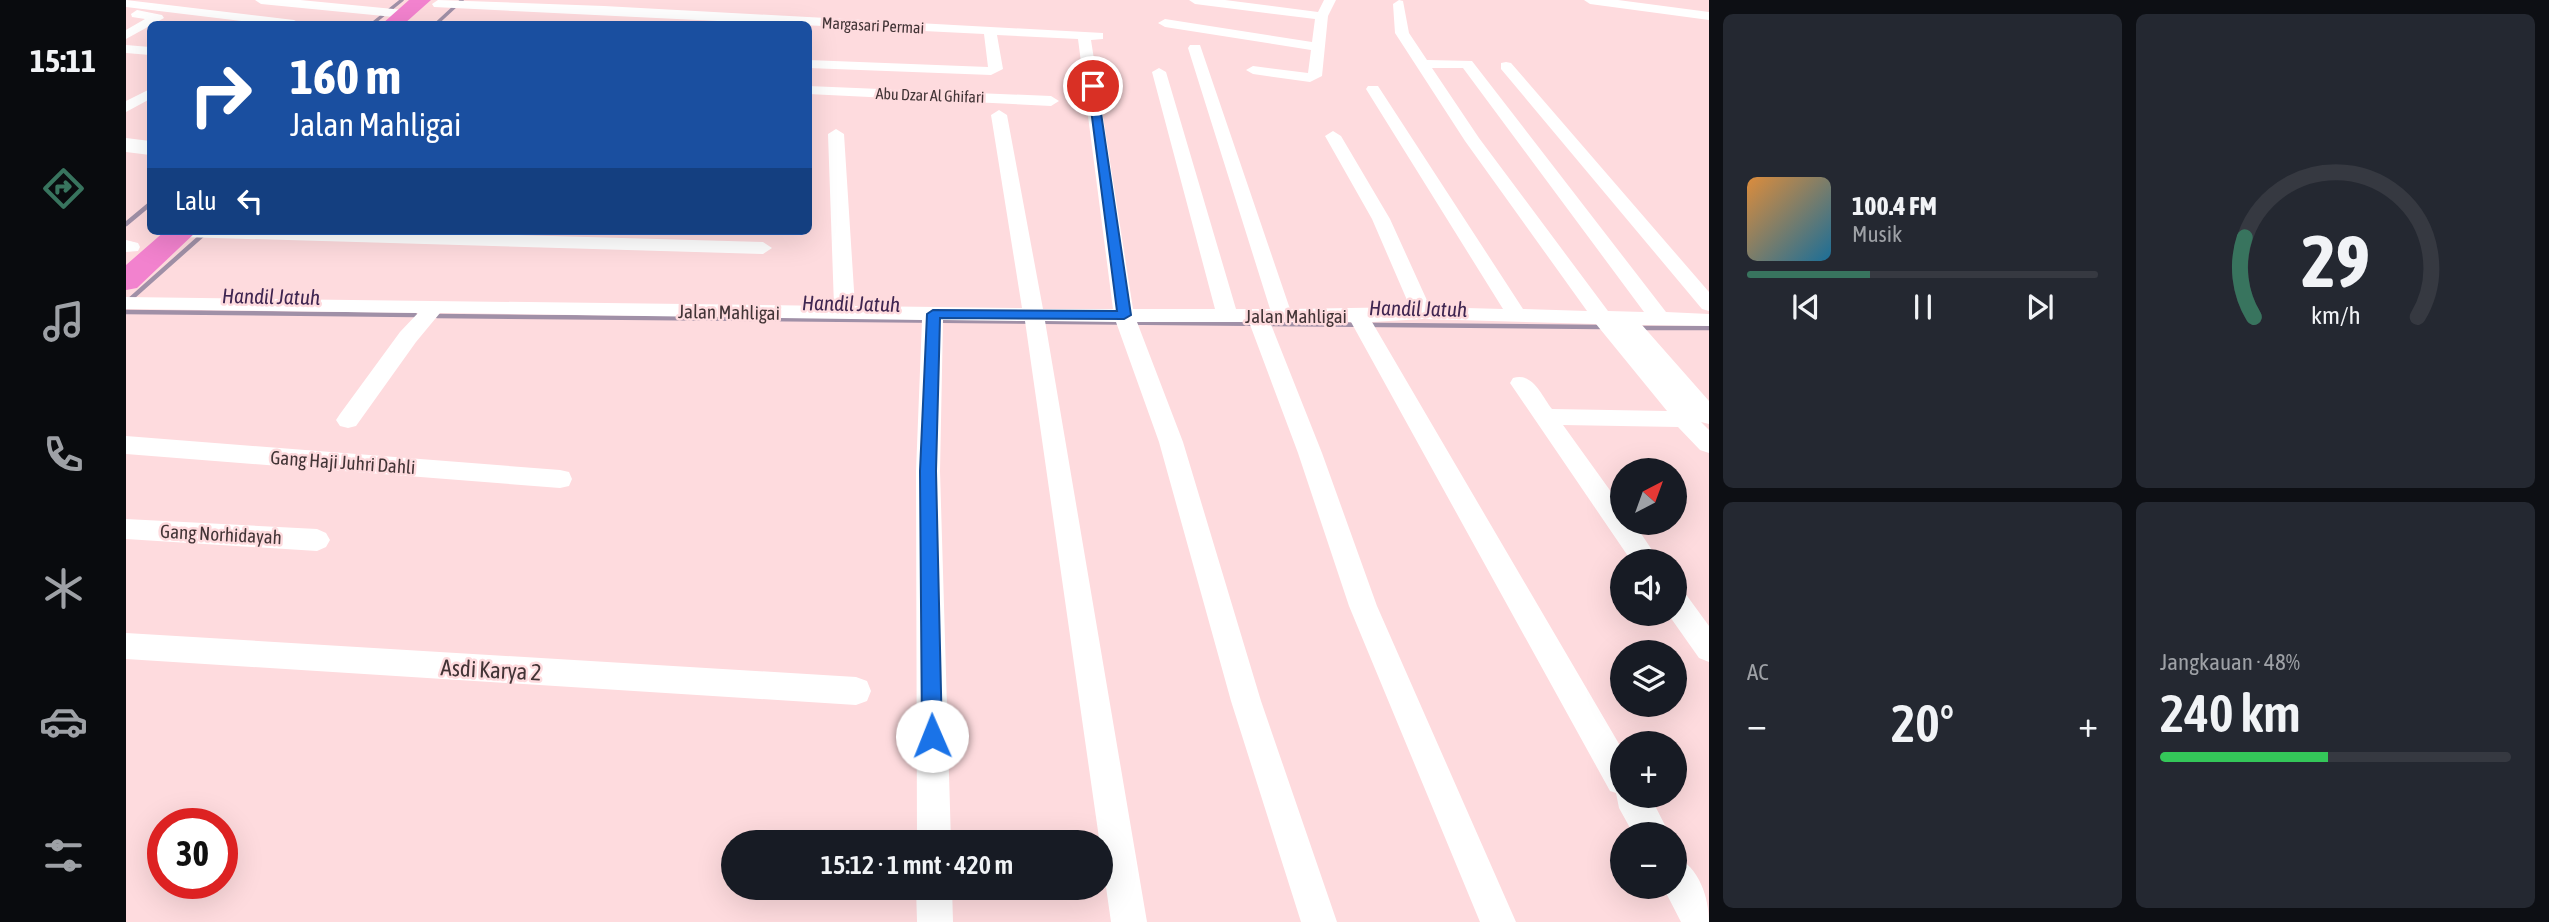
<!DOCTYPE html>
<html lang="id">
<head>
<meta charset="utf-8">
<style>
  body { margin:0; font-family:"Asap Condensed",sans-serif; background:#242831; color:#f1f3f6; height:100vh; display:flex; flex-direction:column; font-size:26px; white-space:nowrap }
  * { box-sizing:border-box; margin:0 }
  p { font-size:23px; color:#9ea1a6 }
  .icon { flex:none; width:38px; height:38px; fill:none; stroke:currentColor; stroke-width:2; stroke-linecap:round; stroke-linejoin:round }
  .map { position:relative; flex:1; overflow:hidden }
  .side { display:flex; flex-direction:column; gap:14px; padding:14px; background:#0d0f14; width:840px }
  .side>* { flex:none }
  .hud { position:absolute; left:21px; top:21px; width:665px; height:214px; border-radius:10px; box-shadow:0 7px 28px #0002; background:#1a4fa0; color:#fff; overflow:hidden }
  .needle { width:46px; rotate:41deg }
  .fabs { position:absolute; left:1484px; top:458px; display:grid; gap:14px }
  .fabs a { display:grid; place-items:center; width:77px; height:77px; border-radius:50%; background:#171b24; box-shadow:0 7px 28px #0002; font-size:35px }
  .speed { position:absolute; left:21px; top:808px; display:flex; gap:14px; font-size:35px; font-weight:700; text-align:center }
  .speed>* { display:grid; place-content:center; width:91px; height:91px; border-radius:50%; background:#171b24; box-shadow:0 7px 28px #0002; line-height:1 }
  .speed .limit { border:10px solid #d22; background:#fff; color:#111 }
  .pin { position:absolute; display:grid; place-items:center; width:60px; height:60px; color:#fff; margin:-30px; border:4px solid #fff; border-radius:50%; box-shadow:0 2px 7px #0007 }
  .me { position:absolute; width:77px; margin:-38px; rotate:359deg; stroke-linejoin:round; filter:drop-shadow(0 0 5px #0008) }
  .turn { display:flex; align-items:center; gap:24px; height:147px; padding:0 28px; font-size:32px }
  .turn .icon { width:91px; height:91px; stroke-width:2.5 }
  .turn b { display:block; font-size:49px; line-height:60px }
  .then { display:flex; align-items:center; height:66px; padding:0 28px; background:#0003; gap:14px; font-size:26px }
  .big { font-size:52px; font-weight:600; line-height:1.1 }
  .side .tile { flex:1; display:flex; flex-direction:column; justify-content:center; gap:10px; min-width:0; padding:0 24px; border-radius:10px; background:#242831 }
  .side .dial { align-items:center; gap:0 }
  .dial svg { height:182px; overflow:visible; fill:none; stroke:#363941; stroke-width:7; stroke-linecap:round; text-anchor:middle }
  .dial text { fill:#f1f3f6; stroke:none }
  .song { display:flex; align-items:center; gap:21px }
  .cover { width:84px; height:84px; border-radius:10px; background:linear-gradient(135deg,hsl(30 70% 55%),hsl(200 70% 35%)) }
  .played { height:7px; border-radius:4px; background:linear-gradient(90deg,#38745e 35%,#363941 35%) }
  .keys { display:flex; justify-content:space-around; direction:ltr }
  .heat { display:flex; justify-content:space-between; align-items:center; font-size:38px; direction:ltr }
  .charge { height:10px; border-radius:5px; background:linear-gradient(90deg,#34c759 48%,#363941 0) }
  .side .tiles { flex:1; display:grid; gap:14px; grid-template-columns:repeat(2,1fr) }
  .trip { position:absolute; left:595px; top:830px; width:392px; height:70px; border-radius:35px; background:#171b24; box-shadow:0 7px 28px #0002; font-weight:600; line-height:70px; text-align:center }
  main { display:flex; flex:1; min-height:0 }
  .menu { display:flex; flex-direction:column; width:126px; justify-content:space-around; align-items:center; background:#090b0e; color:#9ea1a6 }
  .menu .icon { width:49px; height:49px }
  .menu .on { color:#38745e }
  .menu b { font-size:32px; color:#f1f3f6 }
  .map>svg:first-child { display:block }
</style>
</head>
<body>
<main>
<nav class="menu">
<b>15:11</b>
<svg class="icon on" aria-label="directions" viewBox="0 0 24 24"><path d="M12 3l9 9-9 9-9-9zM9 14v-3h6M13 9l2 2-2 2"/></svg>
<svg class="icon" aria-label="music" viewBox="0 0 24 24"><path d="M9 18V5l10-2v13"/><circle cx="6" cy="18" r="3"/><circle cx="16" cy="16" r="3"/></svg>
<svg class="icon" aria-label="phone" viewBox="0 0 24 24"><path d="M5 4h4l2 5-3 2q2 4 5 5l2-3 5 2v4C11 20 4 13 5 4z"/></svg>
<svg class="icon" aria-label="climate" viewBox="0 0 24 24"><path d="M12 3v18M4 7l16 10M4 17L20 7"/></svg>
<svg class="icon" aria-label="car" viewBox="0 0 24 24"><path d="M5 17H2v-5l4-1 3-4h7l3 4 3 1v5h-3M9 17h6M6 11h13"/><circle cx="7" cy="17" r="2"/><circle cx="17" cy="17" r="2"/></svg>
<svg class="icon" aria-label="filters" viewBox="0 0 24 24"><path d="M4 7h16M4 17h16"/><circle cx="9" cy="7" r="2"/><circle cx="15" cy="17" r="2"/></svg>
</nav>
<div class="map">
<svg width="1583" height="922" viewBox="0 0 1583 922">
  <rect width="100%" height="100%" fill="#fedbde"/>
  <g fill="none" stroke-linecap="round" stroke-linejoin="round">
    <!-- stream-far1 -->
    <path stroke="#a090a7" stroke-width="3.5" d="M 246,24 L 276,0
      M 310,24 L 336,0"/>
    <!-- stream -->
    <path stroke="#a090a7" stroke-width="4.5" d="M 0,224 L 24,204
      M 0,303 L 81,231
      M 0,312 L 289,315
      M 311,316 L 1474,327
      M 1514,328 L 1583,328"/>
    <!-- street -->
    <path fill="#fff" fill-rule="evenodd" d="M 0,0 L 168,20 L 175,24 L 141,24 L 0,7 Z
      M 129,0 L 174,0 L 278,10 L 284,14 L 278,18 L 135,4 Z
      M 312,0 L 478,6 L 977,33 L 977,39 L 965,40 L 1007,309 L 1089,309 L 1026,72 L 1033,68 L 1040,72 L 1110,309 L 1144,309 L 1062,48 L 1064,45 L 1074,45 L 1164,309 L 1284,307 L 1246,219 L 1199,136 L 1207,131 L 1215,136 L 1264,219 L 1304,307 L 1377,309 L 1240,89 L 1242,86 L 1252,86 L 1397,309 L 1461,311 L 1339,141 L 1269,33 L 1267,4 L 1273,0 L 1277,1 L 1283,33 L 1301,60 L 1346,61 L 1540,312 L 1583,314 L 1583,326 L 1516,325 L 1583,401 L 1583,424 L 1575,422 L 1583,430 L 1583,453 L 1574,450 L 1552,427 L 1437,425 L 1496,507 L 1496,523 L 1508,523 L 1534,562 L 1506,562 L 1384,383 L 1387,378 C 1407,372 1415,395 1426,409 L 1541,411 L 1470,324 L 1297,319 L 1246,322 L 1496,749 L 1496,796 L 1524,796 L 1544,835 L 1508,835 L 1493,808 L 1490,793 L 1484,791 L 1225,322 L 1144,322 L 1196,453 L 1251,606 L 1390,922 L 1354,922 L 1223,606 L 1172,453 L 1123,322 L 1011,322 L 1057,442 L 1135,701 L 1211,922 L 1175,922 L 1105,701 L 1033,442 L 990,322 L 919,321 L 1021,922 L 985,922 L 899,321 L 817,320 L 814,471 L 825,842 L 791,842 L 790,471 L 796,320 L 314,313 L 290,342 L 230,426 L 222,428 L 214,426 L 210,420 L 214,414 L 274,332 L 292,313 L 0,309 L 0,297 L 708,306 L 702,134 L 710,129 L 718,134 L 729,306 L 896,308 L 865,115 L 873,110 L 881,115 L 917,309 L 987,309 L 952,39 L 871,35 L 877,69 L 865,75 L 682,68 L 682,60 L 862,67 L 858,34 L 308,7 L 306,4 ZM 1306,68 L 1337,68 L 1518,312 L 1482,311 L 1353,138 Z
      M 1063,0 L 1099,0 L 1192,12 L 1198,0 L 1210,0 L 1202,16 L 1196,76 L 1184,82 L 1127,74 L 1120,70 L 1127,66 L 1182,73 L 1185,50 L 1039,27 L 1032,23 L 1039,19 L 1186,42 L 1189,19 L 1069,4 Z
      M 1458,0 L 1492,0 L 1583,12 L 1583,20 L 1464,4 Z
      M 11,10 L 36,15 L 38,18 L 0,39 L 0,30 L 19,19 L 6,17 L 5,14 Z
      M 0,45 L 24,47 L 24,55 L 0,53 Z
      M 1380,62 L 1385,63 L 1583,292 L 1583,311 L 1576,309 L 1375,69 L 1375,63 Z
      M 682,86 L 925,96 L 933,101 L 925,106 L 682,94 Z
      M 24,89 L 24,99 L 0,112 L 0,101 Z
      M 47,231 L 248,231 L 637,242 L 646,248 L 637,254 L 56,237 Z
      M 0,240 L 12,243 L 14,247 L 12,251 L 0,252 Z
      M 0,436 L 434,470 L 443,472 L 446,479 L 443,486 L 434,488 L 0,454 Z
      M 0,519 L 191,529 L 200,533 L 204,540 L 200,547 L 191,551 L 0,539 Z
      M 1549,589 L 1559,593 L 1583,626 L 1583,662 L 1573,658 L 1542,614 L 1549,614 Z
      M 0,633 L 730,677 L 741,681 L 745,691 L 741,701 L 730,705 L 0,659 Z
      M 1549,857 C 1573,866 1583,898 1583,922 L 1555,922 L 1537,887 L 1549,887 Z
      M 790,887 L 826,887 L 827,922 L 791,922 Z"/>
    <!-- secondary -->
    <path fill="#fff" fill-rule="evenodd" d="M 0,138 L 24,141 L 24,155 L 0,152 Z"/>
    <!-- highway -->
    <path fill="#f282ce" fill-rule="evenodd" d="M 283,0 L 305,0 L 278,24 L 256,24 Z
      M 39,231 L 71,231 L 11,288 L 0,290 L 0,265 Z"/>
  </g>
  <!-- route -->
  <path fill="#1a73e8" stroke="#114b97" stroke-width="2" d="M 967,83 L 971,86 L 1005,315 L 998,319 L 814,318 L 810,471 L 816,736 L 813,743 L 806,746 L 799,743 L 796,736 L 794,471 L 801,314 L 807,310 L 991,311 L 962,86 Z"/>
  <g text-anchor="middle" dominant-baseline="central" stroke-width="5" stroke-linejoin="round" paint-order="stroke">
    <!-- far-street labels -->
    <g font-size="16" fill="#423436" stroke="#fedbde">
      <text transform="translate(747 25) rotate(3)">Margasari Permai</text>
      <text transform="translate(804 95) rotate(2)">Abu Dzar Al Ghifari</text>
    </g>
    <!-- street labels -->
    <g font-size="19" fill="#423436" stroke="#fedbde">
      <text transform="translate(603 312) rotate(1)">Jalan Mahligai</text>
      <text x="1170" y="316">Jalan Mahligai</text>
      <text transform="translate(217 462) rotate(4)">Gang Haji Juhri Dahli</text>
      <text transform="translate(95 534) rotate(3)">Gang Norhidayah</text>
    </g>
    <!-- water labels -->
    <g font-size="21" font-style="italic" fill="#3f2651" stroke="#fedbde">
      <text transform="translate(145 296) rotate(1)">Handil Jatuh</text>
      <text transform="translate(725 303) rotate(1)">Handil Jatuh</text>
      <text transform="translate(1292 308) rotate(1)">Handil Jatuh</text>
    </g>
    <!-- near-street labels -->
    <g font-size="23" fill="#423436" stroke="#fedbde">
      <text transform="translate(365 670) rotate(3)">Asdi Karya 2</text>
    </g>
  </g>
</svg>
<div class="fabs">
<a><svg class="needle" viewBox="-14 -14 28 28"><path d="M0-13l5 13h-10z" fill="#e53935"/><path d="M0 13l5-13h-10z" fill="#9ea1a6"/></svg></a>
<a><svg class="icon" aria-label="sound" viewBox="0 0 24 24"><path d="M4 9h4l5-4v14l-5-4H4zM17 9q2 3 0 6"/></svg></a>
<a><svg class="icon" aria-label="layers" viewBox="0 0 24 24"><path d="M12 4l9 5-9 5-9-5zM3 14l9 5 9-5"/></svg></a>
<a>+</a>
<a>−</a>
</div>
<div class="speed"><div class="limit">30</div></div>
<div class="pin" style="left:967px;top:86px;background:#d93025"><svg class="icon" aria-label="arrive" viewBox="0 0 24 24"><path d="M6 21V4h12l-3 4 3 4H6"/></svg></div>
<svg class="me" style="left:806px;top:736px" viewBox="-20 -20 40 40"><circle r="19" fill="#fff"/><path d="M0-13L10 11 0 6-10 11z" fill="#1a73e8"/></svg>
<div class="trip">15:12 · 1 mnt · 420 m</div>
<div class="hud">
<div class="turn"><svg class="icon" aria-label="right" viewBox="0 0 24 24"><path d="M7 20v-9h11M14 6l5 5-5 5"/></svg><div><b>160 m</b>Jalan Mahligai</div></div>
<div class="then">Lalu<svg class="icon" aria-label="left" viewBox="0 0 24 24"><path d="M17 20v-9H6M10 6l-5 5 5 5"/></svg></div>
</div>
</div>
<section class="side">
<div class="tiles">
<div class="tile">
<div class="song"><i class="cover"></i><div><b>100.4 FM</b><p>Musik</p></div></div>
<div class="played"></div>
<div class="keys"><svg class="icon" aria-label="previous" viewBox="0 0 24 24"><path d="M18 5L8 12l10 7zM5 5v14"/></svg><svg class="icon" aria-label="pause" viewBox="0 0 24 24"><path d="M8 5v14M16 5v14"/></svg><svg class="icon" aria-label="next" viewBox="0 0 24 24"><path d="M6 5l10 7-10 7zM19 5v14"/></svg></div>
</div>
<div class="tile dial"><svg viewBox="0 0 100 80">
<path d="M14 69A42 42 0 1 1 86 69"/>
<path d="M14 69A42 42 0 0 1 10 34" stroke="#38745e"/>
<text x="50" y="56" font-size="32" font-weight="700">29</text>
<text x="50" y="72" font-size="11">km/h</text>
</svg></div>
<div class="tile"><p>AC</p>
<div class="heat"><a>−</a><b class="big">20°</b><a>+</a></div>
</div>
<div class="tile"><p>Jangkauan · 48%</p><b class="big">240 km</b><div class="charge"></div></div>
</div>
</section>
</main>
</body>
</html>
